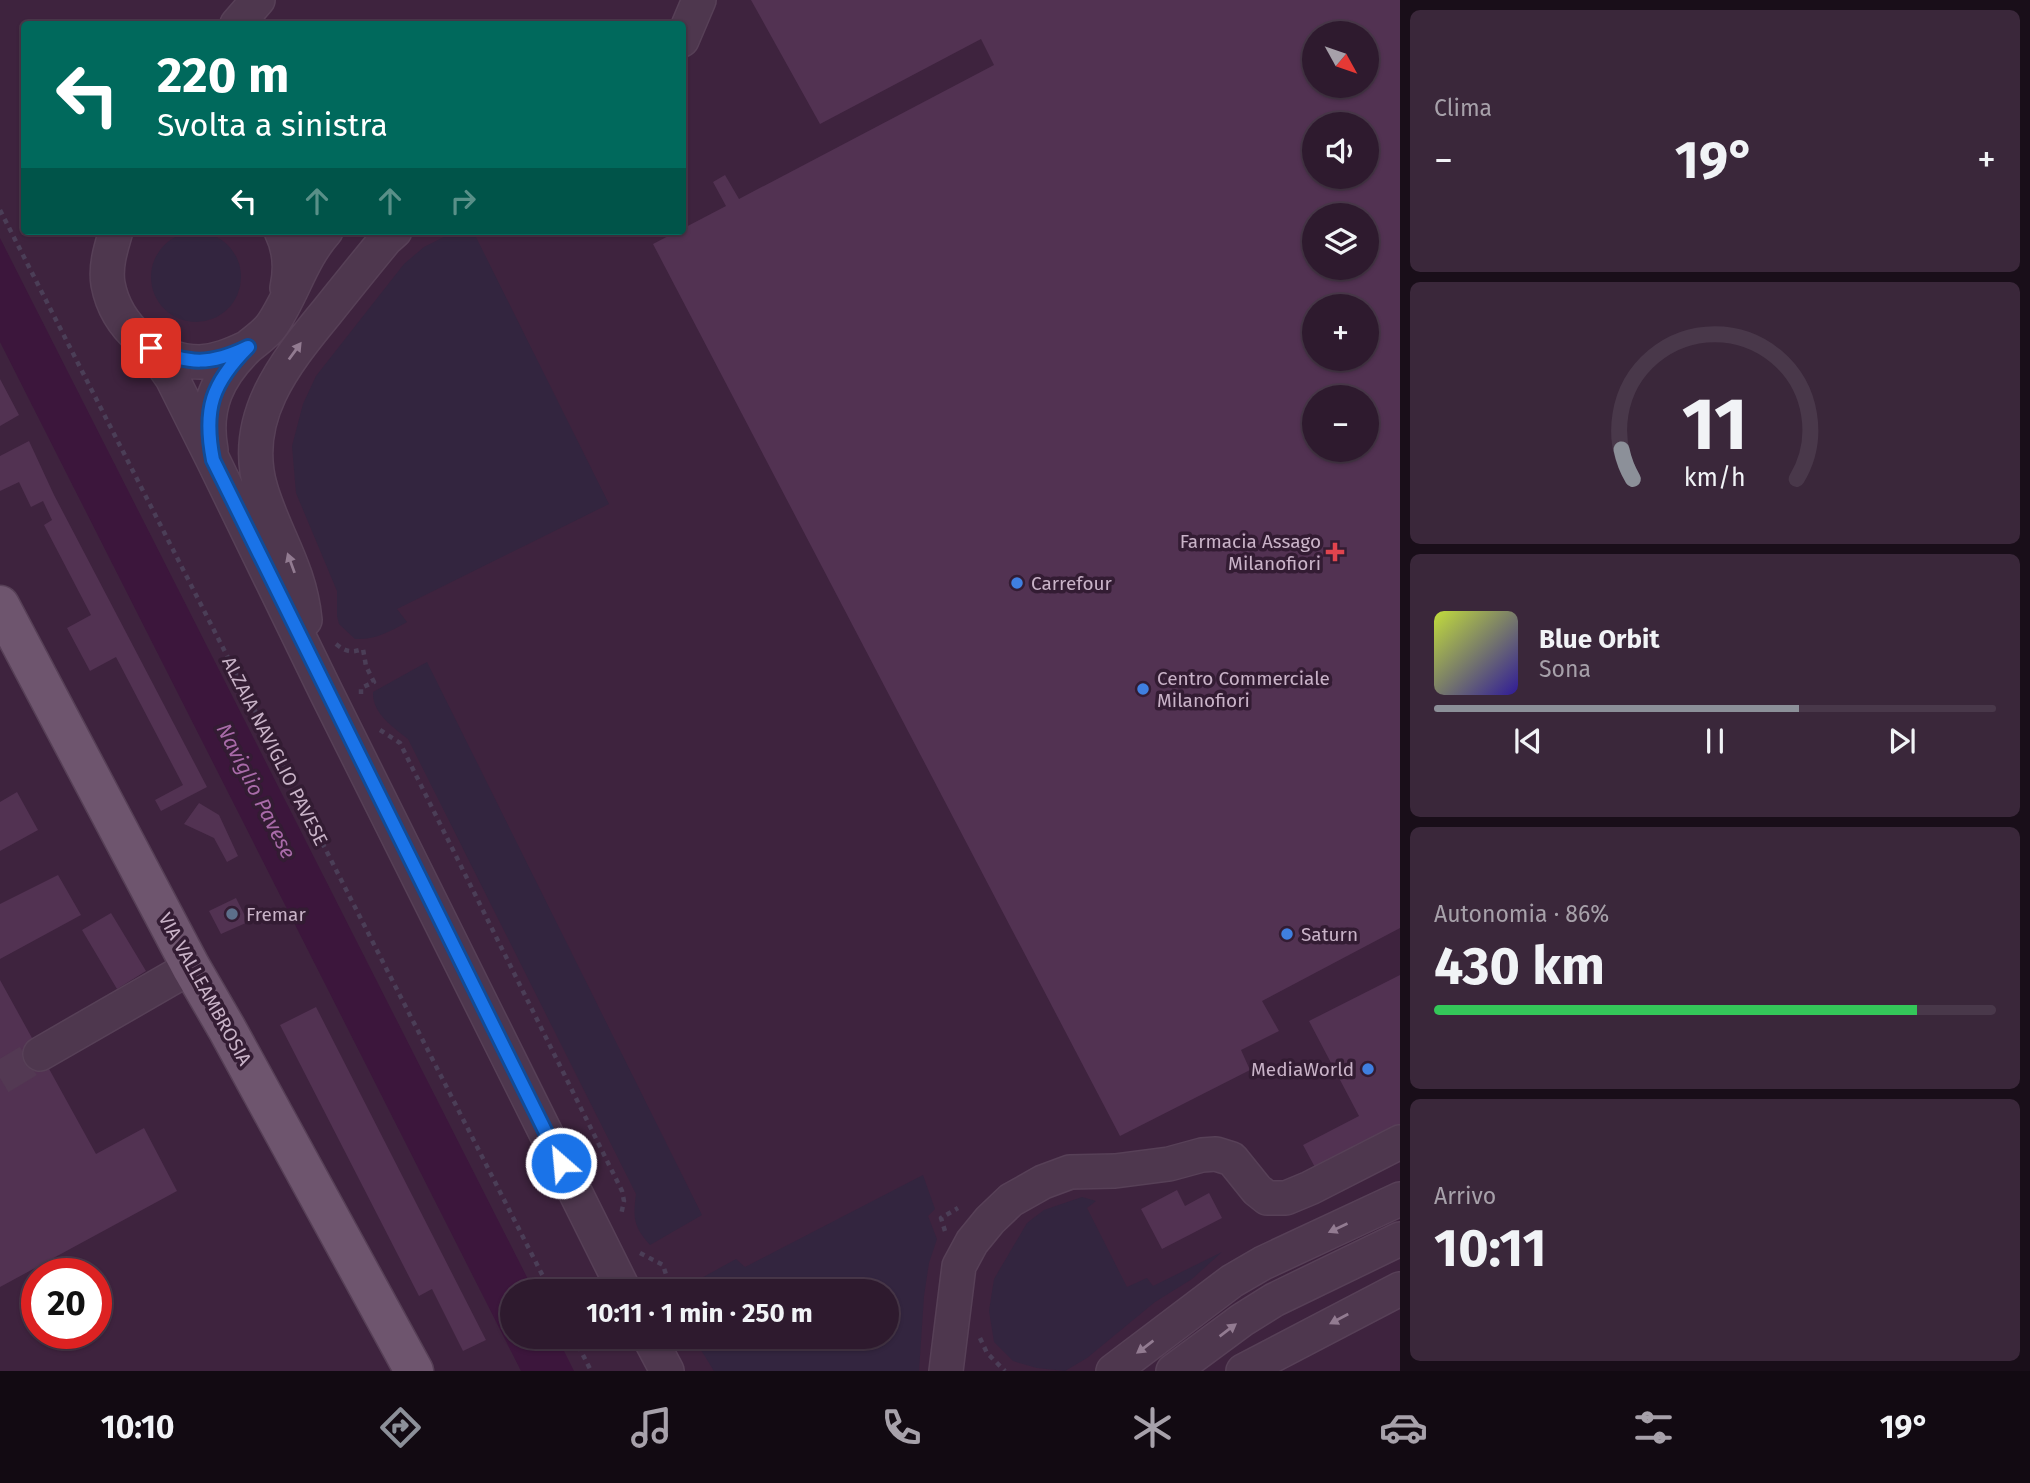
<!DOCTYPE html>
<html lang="it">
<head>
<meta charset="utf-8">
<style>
  body { margin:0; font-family:"Fira Sans",sans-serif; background:#3a273a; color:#f1f3f6; height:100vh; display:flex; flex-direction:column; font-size:26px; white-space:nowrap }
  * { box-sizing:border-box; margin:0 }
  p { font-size:23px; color:#a7a1aa }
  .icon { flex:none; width:38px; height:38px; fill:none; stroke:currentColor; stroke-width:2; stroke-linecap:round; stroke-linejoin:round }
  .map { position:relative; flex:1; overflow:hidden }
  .panel { display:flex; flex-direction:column; gap:10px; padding:10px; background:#190e19; width:630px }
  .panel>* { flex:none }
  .top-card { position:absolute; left:21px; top:21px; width:665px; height:214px; border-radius:7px; box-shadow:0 2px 5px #0004,0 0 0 2px #49384a; background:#00695c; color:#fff; overflow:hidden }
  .needle { width:46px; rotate:130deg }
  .tools { position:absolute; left:1302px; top:21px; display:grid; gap:14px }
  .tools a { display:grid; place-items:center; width:77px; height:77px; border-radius:50%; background:#2e1a2e; box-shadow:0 2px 5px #0004,0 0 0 2px #49384a; font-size:35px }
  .speed { position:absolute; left:21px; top:1258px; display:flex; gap:14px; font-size:35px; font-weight:700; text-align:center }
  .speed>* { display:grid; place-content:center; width:91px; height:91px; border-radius:50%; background:#2e1a2e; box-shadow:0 2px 5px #0004,0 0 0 2px #49384a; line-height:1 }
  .speed .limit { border:10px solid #d22; background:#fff; color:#111 }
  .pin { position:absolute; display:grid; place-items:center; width:60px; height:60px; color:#fff; margin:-30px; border-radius:14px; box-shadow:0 4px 10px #0006 }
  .me { position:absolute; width:77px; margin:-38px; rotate:333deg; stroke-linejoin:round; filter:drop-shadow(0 0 5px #0008) }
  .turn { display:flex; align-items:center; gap:24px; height:147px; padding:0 21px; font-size:32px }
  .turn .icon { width:91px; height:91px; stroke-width:2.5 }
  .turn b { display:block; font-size:49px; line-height:60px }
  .lanes { display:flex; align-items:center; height:66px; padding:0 21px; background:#0003; justify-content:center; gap:35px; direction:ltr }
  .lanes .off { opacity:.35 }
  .big { font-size:52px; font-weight:700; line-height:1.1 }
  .panel .tile { flex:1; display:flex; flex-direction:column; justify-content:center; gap:10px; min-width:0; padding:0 24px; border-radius:10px; background:#3a273a }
  .panel .dial { align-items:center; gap:0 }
  .dial svg { height:182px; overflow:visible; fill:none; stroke:#49384a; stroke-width:7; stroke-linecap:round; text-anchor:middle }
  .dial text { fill:#f1f3f6; stroke:none }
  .song { display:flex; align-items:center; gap:21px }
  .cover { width:84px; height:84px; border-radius:10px; background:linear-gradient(135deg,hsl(70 70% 55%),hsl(250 70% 35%)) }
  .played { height:7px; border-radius:4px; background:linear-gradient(90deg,#8c9099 65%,#49384a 65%) }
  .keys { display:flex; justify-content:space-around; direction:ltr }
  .heat { display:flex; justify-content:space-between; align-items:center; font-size:38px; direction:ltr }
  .charge { height:10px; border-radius:5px; background:linear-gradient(90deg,#34c759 86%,#49384a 0) }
  .trip { position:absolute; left:500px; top:1279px; width:399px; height:70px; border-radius:35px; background:#2e1a2e; box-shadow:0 2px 5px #0004,0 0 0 2px #49384a; font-weight:700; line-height:70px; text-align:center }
  .menu { display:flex; height:112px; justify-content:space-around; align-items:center; background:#120a12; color:#a7a1aa }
  .menu .icon { width:49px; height:49px }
  .menu .selected { color:#8c9099 }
  .menu b { font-size:32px; color:#f1f3f6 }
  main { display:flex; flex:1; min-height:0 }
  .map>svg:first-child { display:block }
</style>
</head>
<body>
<main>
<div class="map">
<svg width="1400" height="1371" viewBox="0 0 1400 1371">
  <rect width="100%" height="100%" fill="#3e233e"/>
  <!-- green -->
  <path fill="#33253f" d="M 456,231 L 473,231 L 609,504 L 397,609 L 407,622 C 389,632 375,640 355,639 L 339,624 L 337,616 L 337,591 L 296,493 L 292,446 L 303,404 L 316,376 L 404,264 L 424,247 Z
    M151 277a45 45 0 1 1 90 0a45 45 0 1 1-90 0Z
    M 427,662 L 702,1215 L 650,1245 C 633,1226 633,1218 636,1194 L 408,739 C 393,727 372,713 373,692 Z
    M 923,1175 L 935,1209 L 928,1216 L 937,1239 L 929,1263 L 924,1296 L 919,1371 L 714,1371 L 693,1337 L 887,1337 L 887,1292 L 678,1291 L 736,1259 L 745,1267 Z
    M 1082,1197 L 1096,1201 L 1087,1208 L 1127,1287 L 1147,1278 L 1153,1286 L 1222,1252 L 1192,1279 L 1155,1302 L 1087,1358 L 1065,1371 L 1037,1368 L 1013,1361 L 994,1342 L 989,1311 L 994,1279 L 1027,1223 L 1044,1210 Z"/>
  <!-- water -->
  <path fill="#3c163c" d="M 0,238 L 534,1291 L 513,1292 L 513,1337 L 557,1337 L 574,1371 L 521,1371 L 0,342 Z"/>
  <!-- building -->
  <path fill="#523252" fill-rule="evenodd" d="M 751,0 L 1400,0 L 1400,928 L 1262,1001 L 1279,1031 L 1241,1050 L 1250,1070 L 1120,1136 L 653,244 L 678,231 L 682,231 L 682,229 L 726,206 L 713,182 L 725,175 L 739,199 L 994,65 L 981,39 L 820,124 ZM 1314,33 L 1367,33 L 1367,86 L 1314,86 ZM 1314,124 L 1367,124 L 1367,177 L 1314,177 ZM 1314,215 L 1367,215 L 1367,268 L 1314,268 ZM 1314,306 L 1367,306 L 1367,359 L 1314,359 ZM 1314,397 L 1367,397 L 1367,450 L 1314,450 Z
    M 0,379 L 19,415 L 0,426 Z
    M 29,441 L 54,495 L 207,787 L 161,811 L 155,800 L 183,785 L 116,657 L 90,671 L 67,628 L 91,615 L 44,525 L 52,520 L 43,501 L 31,507 L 19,482 L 0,491 L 0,456 Z
    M 17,792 L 38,830 L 0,851 L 0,802 Z
    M 199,803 L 219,815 L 238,856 L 227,862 L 214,838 L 184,824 Z
    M 58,875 L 81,915 L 0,959 L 0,904 Z
    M 236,898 L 248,922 L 221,934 L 209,911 Z
    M 111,913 L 146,971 L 117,989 L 82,930 Z
    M 1400,975 L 1400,1128 L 1317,1171 L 1303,1145 L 1359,1116 L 1309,1021 Z
    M 0,980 L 96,1154 L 144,1128 L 177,1191 L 0,1287 Z
    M 316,1007 L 486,1340 L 463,1351 L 432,1289 L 419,1296 L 280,1025 Z
    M 1177,1190 L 1185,1206 L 1209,1193 L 1222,1218 L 1162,1249 L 1141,1209 Z"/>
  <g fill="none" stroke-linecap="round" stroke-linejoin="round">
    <!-- minor-tunnel -->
    <path stroke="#533953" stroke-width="33" stroke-dasharray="33 17" stroke-linecap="butt" d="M 0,1078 L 40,1054"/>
    <defs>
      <path id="minor" d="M 237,24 L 258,0
        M 682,40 L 699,0
        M 116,231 C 111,248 105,266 108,284 C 116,327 156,362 200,362 C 217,361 231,355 246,348
        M 281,231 C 290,249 291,269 287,288
        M 151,348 L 172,378 L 213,460 L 326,692 L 625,1292
        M 211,450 C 203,407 218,376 248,347 C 256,340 266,334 272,325 C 293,294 301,259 326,231
        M 305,620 C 300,568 275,536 261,489 C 240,419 284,364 326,313 C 346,288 366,263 386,239 L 395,231
        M 40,1054 L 191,967
        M 649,1337 L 667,1371
        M 946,1371 L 959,1266 L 972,1242 L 990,1220 L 1011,1200 L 1043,1182 L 1070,1172 L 1115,1171 L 1169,1164 L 1202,1155 L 1216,1154 L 1232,1159 L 1257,1190 L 1267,1198 L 1286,1198 L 1310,1188 L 1400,1142
        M 1113,1371 L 1232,1281 L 1263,1263 L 1400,1199
        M 1173,1371 L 1242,1320 L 1274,1300 L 1400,1239
        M 1243,1371 L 1400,1289"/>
      <path id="major" d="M 0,605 L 191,967 L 227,1029 L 414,1371"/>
    </defs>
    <!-- minor casing -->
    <use href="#minor" stroke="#574057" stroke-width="36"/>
    <!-- major casing -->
    <use href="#major" stroke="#574057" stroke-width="41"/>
    <!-- path -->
    <path stroke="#4b3e57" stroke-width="4.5" stroke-dasharray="5 5" stroke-linecap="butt" d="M 0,210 L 551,1292
      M 336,644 C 346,652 351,653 363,649 L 366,666 L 374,682 L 361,688 L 361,694
      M 380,730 L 400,743 L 622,1191 L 624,1201 L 621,1215
      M 945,1231 L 941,1218 L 958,1208
      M 640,1253 L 663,1265 L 670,1287 L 661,1292
      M 574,1337 L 591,1371
      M 980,1338 L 987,1353 L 1005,1371"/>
    <!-- minor -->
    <use href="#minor" stroke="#4e374e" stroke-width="33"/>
    <!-- major -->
    <use href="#major" stroke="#6e556e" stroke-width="38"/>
  </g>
  <!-- one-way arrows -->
  <defs><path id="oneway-solid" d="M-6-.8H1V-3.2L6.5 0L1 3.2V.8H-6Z" transform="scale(1.75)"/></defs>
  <g fill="#927b91">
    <use href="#oneway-solid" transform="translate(295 351) rotate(-54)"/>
    <use href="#oneway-solid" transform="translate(291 563) rotate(-110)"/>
    <use href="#oneway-solid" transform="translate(1338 1228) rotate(155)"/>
    <use href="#oneway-solid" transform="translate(1339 1319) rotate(152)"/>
    <use href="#oneway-solid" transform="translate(1228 1330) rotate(-37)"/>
    <use href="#oneway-solid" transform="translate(1145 1347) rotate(143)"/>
  </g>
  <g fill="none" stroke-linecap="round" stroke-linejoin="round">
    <defs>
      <path id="route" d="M 151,348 C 189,365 211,365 248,347 C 212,383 203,409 213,460 L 561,1163"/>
    </defs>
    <!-- route casing -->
    <use href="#route" stroke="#114b97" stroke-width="18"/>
    <!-- route -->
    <use href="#route" stroke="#1a73e8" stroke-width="12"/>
  </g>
  <!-- markers -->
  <path fill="#e0444e" stroke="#331c33" stroke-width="2.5" d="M1331.5 541.5h7v7h7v7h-7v7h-7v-7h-7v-7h7z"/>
  <g fill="#3f7fe0" stroke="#331c33" stroke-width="2.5">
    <circle cx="1017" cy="583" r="7"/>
    <circle cx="1143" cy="689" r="7"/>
    <circle cx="1287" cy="934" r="7"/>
    <circle cx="1368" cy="1069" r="7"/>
  </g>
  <circle fill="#5c6f8a" stroke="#331c33" stroke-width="2.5" cx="232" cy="914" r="7"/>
  <g text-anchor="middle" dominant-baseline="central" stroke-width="7" stroke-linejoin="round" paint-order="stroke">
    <!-- poi labels -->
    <g font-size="19" fill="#c9b3c8" stroke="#331c33" text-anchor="start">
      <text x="1321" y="541" text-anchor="end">Farmacia Assago<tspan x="1321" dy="22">Milanofiori</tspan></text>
      <text x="1031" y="583">Carrefour</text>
      <text x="1157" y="678">Centro Commerciale<tspan x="1157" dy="22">Milanofiori</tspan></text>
      <text x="246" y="914">Fremar</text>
      <text x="1301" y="934">Saturn</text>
      <text x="1354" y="1069" text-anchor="end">MediaWorld</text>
    </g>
    <!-- street labels -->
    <g font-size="19" fill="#c9b3c8" stroke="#331c33">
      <text transform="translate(275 751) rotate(63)">ALZAIA NAVIGLIO PAVESE</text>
      <text transform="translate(205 989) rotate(61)">VIA VALLEAMBROSIA</text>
    </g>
    <!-- water labels -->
    <g font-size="21" font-style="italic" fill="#a96ba9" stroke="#331c33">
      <text transform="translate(256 791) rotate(63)">Naviglio Pavese</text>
    </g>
  </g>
</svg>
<div class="tools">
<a><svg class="needle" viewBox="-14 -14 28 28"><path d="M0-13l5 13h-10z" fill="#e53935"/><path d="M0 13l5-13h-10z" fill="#a7a1aa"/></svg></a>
<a><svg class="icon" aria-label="sound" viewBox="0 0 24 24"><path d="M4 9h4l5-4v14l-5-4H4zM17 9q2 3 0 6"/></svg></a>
<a><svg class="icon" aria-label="layers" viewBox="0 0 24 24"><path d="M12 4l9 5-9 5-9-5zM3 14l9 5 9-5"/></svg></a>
<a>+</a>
<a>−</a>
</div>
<div class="speed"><div class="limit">20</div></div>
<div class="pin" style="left:151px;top:348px;background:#d93025"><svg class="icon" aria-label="arrive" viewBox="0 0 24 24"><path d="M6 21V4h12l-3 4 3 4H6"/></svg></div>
<svg class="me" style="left:561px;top:1163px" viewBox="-20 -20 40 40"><circle r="17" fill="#1a73e8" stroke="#fff" stroke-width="3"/><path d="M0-11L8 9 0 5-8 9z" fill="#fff"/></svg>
<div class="trip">10:11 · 1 min · 250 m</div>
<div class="top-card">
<div class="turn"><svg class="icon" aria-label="left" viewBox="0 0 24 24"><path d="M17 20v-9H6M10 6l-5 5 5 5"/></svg><div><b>220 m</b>Svolta a sinistra</div></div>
<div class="lanes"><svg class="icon" aria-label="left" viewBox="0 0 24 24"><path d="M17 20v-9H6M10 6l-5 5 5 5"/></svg><svg class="icon off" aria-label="ahead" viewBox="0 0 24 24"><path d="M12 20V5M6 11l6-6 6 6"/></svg><svg class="icon off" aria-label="ahead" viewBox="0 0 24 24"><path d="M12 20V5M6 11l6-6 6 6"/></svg><svg class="icon off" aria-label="right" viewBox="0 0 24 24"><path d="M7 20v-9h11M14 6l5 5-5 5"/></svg></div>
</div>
</div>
<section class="panel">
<div class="tile"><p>Clima</p>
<div class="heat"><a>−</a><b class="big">19°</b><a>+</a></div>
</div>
<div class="tile dial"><svg viewBox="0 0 100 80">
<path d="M14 69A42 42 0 1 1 86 69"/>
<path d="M14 69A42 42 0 0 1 9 56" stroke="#8c9099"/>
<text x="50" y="56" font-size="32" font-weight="700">11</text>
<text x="50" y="72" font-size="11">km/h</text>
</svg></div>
<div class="tile">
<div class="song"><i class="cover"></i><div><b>Blue Orbit</b><p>Sona</p></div></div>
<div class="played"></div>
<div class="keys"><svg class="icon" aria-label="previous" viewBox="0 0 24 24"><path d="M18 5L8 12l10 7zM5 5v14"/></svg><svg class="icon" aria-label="pause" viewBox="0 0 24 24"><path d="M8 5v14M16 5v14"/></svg><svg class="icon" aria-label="next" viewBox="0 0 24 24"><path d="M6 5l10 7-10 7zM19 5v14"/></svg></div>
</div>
<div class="tile"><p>Autonomia · 86%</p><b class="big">430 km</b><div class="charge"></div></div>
<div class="tile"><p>Arrivo</p><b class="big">10:11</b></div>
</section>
</main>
<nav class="menu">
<b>10:10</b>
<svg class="icon selected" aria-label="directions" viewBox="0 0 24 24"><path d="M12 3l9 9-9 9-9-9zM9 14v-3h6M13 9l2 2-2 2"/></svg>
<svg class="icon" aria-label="music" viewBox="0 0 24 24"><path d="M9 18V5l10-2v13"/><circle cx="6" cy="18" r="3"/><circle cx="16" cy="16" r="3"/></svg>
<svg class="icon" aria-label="phone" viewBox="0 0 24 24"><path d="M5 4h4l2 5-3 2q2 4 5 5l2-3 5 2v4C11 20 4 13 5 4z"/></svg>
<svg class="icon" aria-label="climate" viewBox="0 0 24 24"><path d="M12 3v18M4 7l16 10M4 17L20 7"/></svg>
<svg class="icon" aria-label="car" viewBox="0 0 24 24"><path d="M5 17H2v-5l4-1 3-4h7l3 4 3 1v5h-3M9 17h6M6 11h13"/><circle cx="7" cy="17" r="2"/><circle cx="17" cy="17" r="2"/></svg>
<svg class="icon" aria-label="filters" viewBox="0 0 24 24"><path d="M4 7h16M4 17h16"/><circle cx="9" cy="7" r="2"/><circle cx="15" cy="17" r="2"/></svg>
<b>19°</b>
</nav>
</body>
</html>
